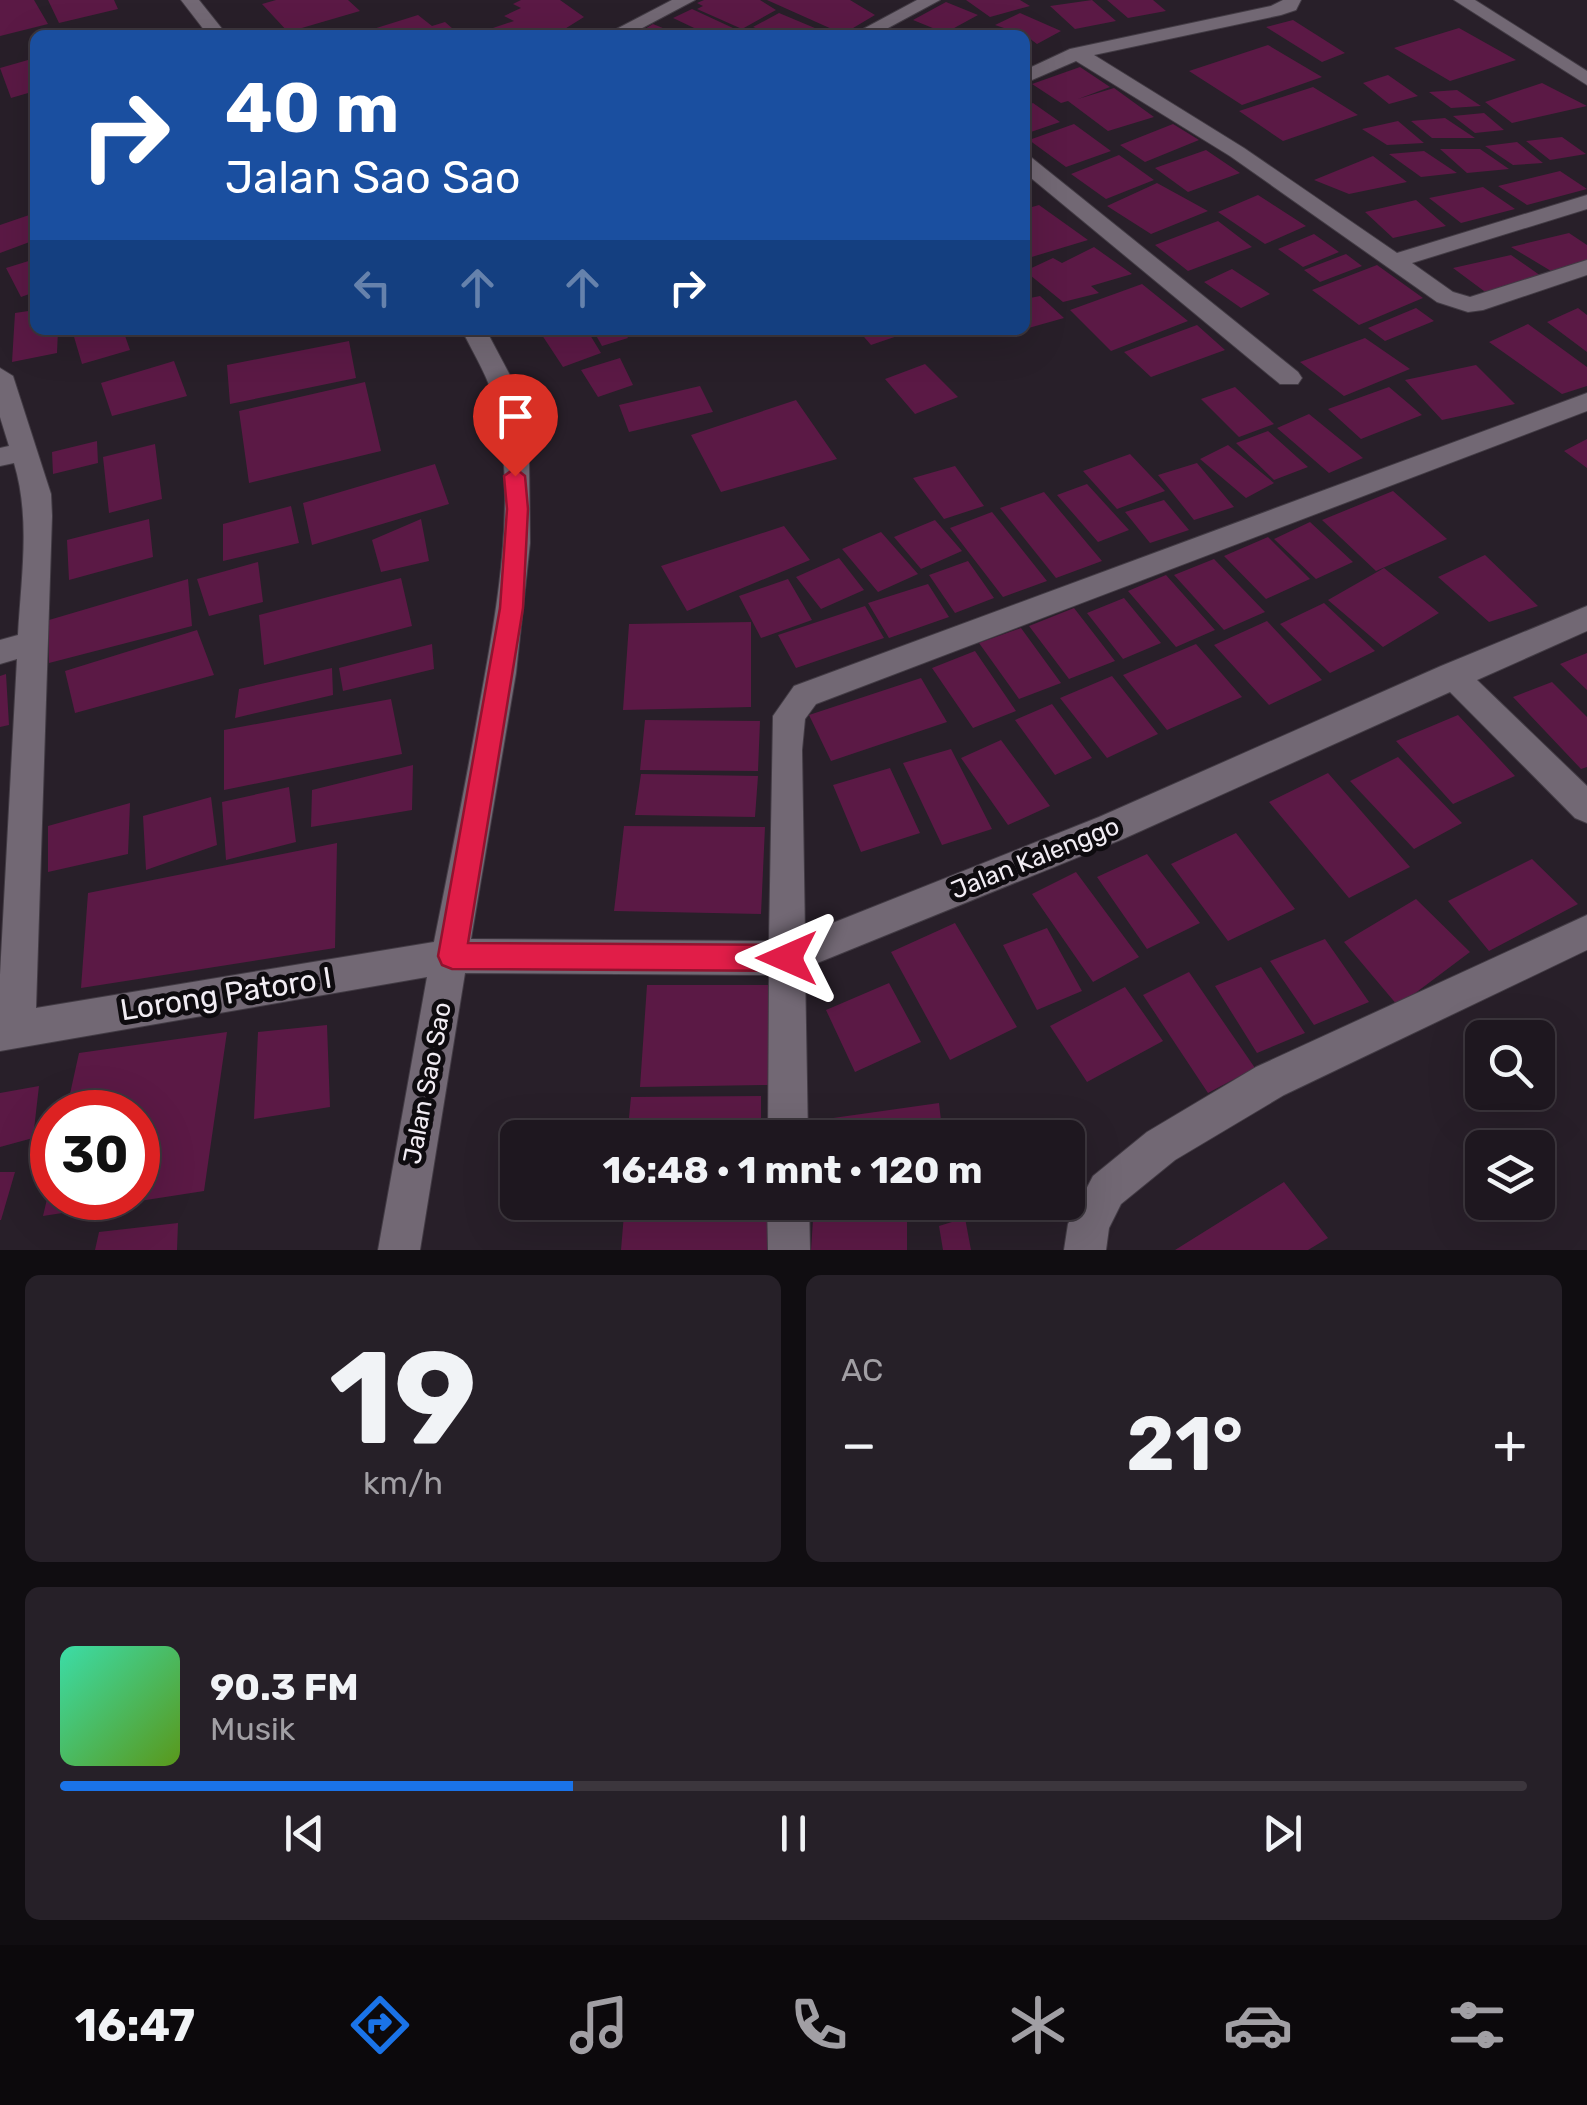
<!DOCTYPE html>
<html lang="id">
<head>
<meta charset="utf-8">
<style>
  body { margin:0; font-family:Rubik,sans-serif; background:#262028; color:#f1f3f6; height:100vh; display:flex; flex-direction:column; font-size:38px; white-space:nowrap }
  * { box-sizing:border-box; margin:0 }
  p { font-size:32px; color:#a19fa4 }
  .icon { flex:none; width:55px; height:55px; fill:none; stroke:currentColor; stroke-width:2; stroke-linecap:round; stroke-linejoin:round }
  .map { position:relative; height:1250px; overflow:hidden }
  .sheet { display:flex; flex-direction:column; gap:25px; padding:25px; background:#100d11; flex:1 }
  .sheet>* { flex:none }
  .banner { position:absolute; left:30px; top:30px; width:1000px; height:305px; border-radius:15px; box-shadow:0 10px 40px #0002,0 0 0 2px #3c363d; background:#1a4fa0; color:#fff; overflow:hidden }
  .controls { position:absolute; left:1465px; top:1020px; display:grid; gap:20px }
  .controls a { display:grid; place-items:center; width:90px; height:90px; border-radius:15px; background:#1e171f; box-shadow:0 10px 40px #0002,0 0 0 2px #3c363d; font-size:50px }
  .speed { position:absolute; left:30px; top:1090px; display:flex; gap:20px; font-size:50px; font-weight:700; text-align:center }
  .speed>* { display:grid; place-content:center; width:130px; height:130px; border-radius:50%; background:#1e171f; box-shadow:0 10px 40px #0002,0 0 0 2px #3c363d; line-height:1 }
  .speed .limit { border:15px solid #d22; background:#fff; color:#111 }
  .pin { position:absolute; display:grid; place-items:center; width:85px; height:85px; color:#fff; margin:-102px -42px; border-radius:50% 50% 50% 0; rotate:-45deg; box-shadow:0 0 10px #0007 }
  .pin .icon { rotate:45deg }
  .me { position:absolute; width:110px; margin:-55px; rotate:270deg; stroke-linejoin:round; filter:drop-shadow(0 0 8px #0008) }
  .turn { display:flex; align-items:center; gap:35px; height:210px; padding:0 30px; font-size:45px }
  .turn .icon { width:130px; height:130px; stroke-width:2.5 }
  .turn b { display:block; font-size:70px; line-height:85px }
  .lanes { display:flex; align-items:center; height:95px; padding:0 30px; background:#0003; justify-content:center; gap:50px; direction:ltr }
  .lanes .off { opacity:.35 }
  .big { font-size:75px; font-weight:700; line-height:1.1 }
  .sheet .card { flex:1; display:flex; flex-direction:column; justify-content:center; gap:15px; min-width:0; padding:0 35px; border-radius:15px; background:#262028 }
  .sheet .dial { align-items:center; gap:0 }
  .dial b { font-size:130px; line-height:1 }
  .song { display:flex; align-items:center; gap:30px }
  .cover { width:120px; height:120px; border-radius:15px; background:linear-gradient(135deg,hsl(160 70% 55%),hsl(90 70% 35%)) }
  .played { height:10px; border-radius:5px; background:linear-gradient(90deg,#1a73e8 35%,#3c363d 35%) }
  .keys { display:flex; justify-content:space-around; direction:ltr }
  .heat { display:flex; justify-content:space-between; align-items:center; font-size:55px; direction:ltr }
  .sheet .tiles { flex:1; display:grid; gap:25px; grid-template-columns:1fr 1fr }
  .card:last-child { grid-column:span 2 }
  .trip { position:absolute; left:500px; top:1120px; width:585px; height:100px; border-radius:15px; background:#1e171f; box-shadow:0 10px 40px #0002,0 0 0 2px #3c363d; font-weight:700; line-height:100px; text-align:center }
  .menu { display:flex; height:160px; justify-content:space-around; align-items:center; background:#0c090c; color:#a19fa4 }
  .menu .icon { width:70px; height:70px }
  .menu .on { color:#1a73e8 }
  .menu b { font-size:45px; color:#f1f3f6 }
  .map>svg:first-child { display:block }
</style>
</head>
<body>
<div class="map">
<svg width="1587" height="1250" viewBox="0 0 1587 1250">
  <rect width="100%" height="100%" fill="#281f29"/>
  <!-- building -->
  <path fill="#5b1945" d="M 0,0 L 34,0 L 48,24 L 0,36 Z
    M 48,0 L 114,0 L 118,9 L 59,23 Z
    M 276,0 L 348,0 L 360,11 L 288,32 L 262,4 Z
    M 521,0 L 560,0 L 584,17 L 555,35 L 488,35 L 484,31 L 514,21 L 504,16 L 521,8 L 513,4 Z
    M 704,0 L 760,0 L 776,10 L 742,29 L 697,9 L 703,6 L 697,3 Z
    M 767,0 L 850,0 L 875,15 L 843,34 Z
    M 966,0 L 1020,0 L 1030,6 L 990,17 Z
    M 1092,0 L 1116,21 L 1075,29 L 1050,6 Z
    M 1107,0 L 1153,0 L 1166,11 L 1128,18 Z
    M 946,2 L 978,15 L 945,33 L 913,20 Z
    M 692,9 L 733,28 L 709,35 L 673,18 Z
    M 779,13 L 822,31 L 815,35 L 773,35 L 753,27 Z
    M 1020,13 L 1061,31 L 1037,44 L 1025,35 L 995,25 Z
    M 418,15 L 432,26 L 445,22 L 460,35 L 354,35 Z
    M 1293,20 L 1345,53 L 1322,62 L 1266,27 Z
    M 653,24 L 680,35 L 635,35 Z
    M 1459,28 L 1516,60 L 1450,81 L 1394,48 Z
    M 1268,45 L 1322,77 L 1242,105 L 1189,71 Z
    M 35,58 L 35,91 L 11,98 L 0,68 Z
    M 1080,67 L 1110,87 L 1078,99 L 1114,88 L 1154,117 L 1108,131 L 1068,101 L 1061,103 L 1032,84 Z
    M 1388,75 L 1418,96 L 1389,104 L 1363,83 Z
    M 1542,83 L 1587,106 L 1512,123 L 1485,102 Z
    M 1313,87 L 1358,115 L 1283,141 L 1239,111 Z
    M 1457,90 L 1481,106 L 1451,108 L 1429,92 Z
    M 1033,103 L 1060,122 L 1025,134 L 1025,106 Z
    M 1484,113 L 1504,130 L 1475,133 L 1453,116 Z
    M 1445,118 L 1475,138 L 1432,138 L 1411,121 Z
    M 1398,121 L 1424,143 L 1387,145 L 1362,129 Z
    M 1074,124 L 1111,151 L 1066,167 L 1029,140 Z
    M 1173,124 L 1199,140 L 1145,162 L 1120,145 Z
    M 1562,137 L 1586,154 L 1550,160 L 1526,141 Z
    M 1517,142 L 1543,163 L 1513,165 L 1485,146 Z
    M 1440,149 L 1480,149 L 1509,169 L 1467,173 Z
    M 1206,150 L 1240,173 L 1188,192 L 1155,168 Z
    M 1424,151 L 1457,173 L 1421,177 L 1389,154 Z
    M 1119,155 L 1154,180 L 1106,199 L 1071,174 Z
    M 1373,156 L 1407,182 L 1349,194 L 1314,180 Z
    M 1560,171 L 1587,189 L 1527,205 L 1498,186 Z
    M 1157,183 L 1208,211 L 1151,234 L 1107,206 Z
    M 1483,187 L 1515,209 L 1461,223 L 1429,198 Z
    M 1258,195 L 1306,226 L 1265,244 L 1218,212 Z
    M 1416,200 L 1446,226 L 1393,238 L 1365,212 Z
    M 1039,205 L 1088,240 L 1025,259 L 1025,209 Z
    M 35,213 L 35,240 L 0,253 L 0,225 Z
    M 1218,221 L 1252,247 L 1188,271 L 1155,245 Z
    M 1569,233 L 1587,245 L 1587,260 L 1551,271 L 1511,247 Z
    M 1314,234 L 1339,252 L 1303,267 L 1278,249 Z
    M 1094,247 L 1132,274 L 1091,286 L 1099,293 L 1063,302 L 1025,271 L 1053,258 L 1062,263 Z
    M 1346,254 L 1362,266 L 1320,282 L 1304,270 Z
    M 1511,255 L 1541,276 L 1488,294 L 1453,268 Z
    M 35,259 L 35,292 L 21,297 L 6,268 Z
    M 1377,265 L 1423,298 L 1359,325 L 1312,290 Z
    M 1232,269 L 1270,294 L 1241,308 L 1204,282 Z
    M 1142,284 L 1188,321 L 1111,351 L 1070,310 Z
    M 1040,296 L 1064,318 L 1025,329 L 1025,299 Z
    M 1416,308 L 1434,321 L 1385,341 L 1368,328 Z
    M 1578,308 L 1587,315 L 1587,352 L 1547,322 Z
    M 35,310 L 35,330 L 58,330 L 57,353 L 12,362 L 15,313 Z
    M 1528,324 L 1587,367 L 1587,386 L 1562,394 L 1489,342 Z
    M 1197,325 L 1225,350 L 1151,377 L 1124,352 Z
    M 72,330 L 123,330 L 130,350 L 82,364 Z
    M 546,330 L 587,330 L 601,353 L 563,367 L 540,332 Z
    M 593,330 L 623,330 L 628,338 L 602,346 Z
    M 858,330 L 912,330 L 912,331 L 871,345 Z
    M 1365,338 L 1410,369 L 1344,396 L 1300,362 Z
    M 349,341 L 356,378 L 230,404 L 227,365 Z
    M 620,358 L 633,385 L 598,397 L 581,370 Z
    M 174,361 L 187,396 L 112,416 L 101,383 Z
    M 925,364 L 958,397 L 915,414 L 885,379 Z
    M 1476,365 L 1515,404 L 1442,420 L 1405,380 Z
    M 365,382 L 381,451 L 249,483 L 239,411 Z
    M 700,386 L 713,412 L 629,432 L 619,405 Z
    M 1235,387 L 1274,424 L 1239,437 L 1201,399 Z
    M 1389,387 L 1422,415 L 1361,439 L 1328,409 Z
    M 796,400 L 837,459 L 721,492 L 691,435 Z
    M 1309,414 L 1363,458 L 1329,473 L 1277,428 Z
    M 1268,431 L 1308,467 L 1274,480 L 1236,443 Z
    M 1587,439 L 1587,468 L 1564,451 Z
    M 97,441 L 98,463 L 53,474 L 52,452 Z
    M 155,444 L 162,499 L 109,513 L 103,457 Z
    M 1228,445 L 1274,483 L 1246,498 L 1200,459 Z
    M 1130,454 L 1165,491 L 1117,509 L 1083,471 Z
    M 1197,463 L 1234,507 L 1194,520 L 1158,475 Z
    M 435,464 L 449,504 L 312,545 L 303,503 Z
    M 955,466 L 984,506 L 944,519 L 913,478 Z
    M 1087,484 L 1129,530 L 1098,542 L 1057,495 Z
    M 1393,491 L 1447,539 L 1376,571 L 1322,520 Z
    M 1044,492 L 1102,561 L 1056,578 L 1000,508 Z
    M 1164,500 L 1189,530 L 1150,543 L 1125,512 Z
    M 291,506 L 299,543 L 223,561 L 223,524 Z
    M 992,512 L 1047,581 L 1003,597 L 950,528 Z
    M 149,519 L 153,557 L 69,580 L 67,540 Z
    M 421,519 L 429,561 L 381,572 L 372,540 Z
    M 935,520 L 962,551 L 921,569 L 894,537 Z
    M 1310,522 L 1353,562 L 1316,579 L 1274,539 Z
    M 784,526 L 810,560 L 687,611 L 661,566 Z
    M 881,532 L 918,574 L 878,592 L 842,549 Z
    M 1268,537 L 1310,579 L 1266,599 L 1224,556 Z
    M 1485,555 L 1538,606 L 1489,622 L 1438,577 Z
    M 839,558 L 864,590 L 821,609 L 796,577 Z
    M 1214,559 L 1265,612 L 1224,630 L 1174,575 Z
    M 968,561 L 994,598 L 955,613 L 929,575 Z
    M 258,562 L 263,602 L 209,616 L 197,579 Z
    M 1384,568 L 1439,613 L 1383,647 L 1328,600 Z
    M 1166,575 L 1215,630 L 1176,647 L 1128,591 Z
    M 401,578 L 412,626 L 264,665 L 259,615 Z
    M 188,579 L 192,626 L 49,663 L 49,620 Z
    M 788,579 L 812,620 L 761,638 L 739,596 Z
    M 928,584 L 949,617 L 889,638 L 868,603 Z
    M 1124,598 L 1161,643 L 1123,659 L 1087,613 Z
    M 1324,603 L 1375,651 L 1330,673 L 1280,624 Z
    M 865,606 L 884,638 L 796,668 L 778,635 Z
    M 1074,608 L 1115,661 L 1069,679 L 1029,626 Z
    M 1267,621 L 1322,680 L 1269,705 L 1214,645 Z
    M 751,622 L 751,707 L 623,710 L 629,624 Z
    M 1021,628 L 1061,683 L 1019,699 L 979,643 Z
    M 197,630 L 214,675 L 75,713 L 65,671 Z
    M 432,644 L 434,669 L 343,691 L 339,668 Z
    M 1196,644 L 1242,697 L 1167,730 L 1123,675 Z
    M 975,651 L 1016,711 L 973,728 L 932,668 Z
    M 1587,653 L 1587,690 L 1560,664 Z
    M 332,668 L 333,695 L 235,718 L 239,689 Z
    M 6,674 L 9,725 L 0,727 L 0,676 Z
    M 1112,676 L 1158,734 L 1107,758 L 1060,698 Z
    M 921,678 L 947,722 L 831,761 L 809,715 Z
    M 1552,682 L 1587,717 L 1587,767 L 1581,769 L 1513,697 Z
    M 391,699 L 402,754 L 224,790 L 224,730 Z
    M 1052,704 L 1092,758 L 1055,775 L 1015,720 Z
    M 1458,715 L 1515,776 L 1453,804 L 1396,741 Z
    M 645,720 L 760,721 L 758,771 L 640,770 Z
    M 1001,740 L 1050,806 L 1008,825 L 961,758 Z
    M 951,749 L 992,829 L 942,845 L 903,763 Z
    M 1398,757 L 1462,823 L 1414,849 L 1350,781 Z
    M 413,765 L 412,810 L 311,827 L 312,790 Z
    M 890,768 L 920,833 L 861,852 L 833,785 Z
    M 1328,773 L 1410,867 L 1349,898 L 1269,802 Z
    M 641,774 L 758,776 L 755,817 L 635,815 Z
    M 289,787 L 296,842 L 226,860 L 222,802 Z
    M 211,797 L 217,845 L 146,870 L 143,816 Z
    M 130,803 L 128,854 L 48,872 L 48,826 Z
    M 624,826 L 765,827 L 761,914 L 614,911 Z
    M 1236,833 L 1295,909 L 1228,941 L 1171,864 Z
    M 337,843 L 335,948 L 81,988 L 88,893 Z
    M 1147,854 L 1200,923 L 1147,949 L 1097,877 Z
    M 1532,859 L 1578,904 L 1489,951 L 1448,901 Z
    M 1076,872 L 1139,957 L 1093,982 L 1032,894 Z
    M 1416,899 L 1470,952 L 1398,1006 L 1344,942 Z
    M 955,923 L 1017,1027 L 950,1060 L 891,952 Z
    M 1047,928 L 1082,991 L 1037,1010 L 1003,945 Z
    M 1325,939 L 1369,1002 L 1314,1025 L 1270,961 Z
    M 1261,967 L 1305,1033 L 1257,1053 L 1215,986 Z
    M 1189,972 L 1255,1068 L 1208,1093 L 1143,995 Z
    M 889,983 L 921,1042 L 855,1072 L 826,1010 Z
    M 647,985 L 770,985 L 768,1085 L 640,1087 Z
    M 1125,987 L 1163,1041 L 1087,1082 L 1050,1026 Z
    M 327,1025 L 330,1107 L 254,1119 L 258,1032 Z
    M 227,1032 L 204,1191 L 43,1216 L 51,1182 L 52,1198 L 138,1198 L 138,1112 L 66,1112 L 79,1053 Z
    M 39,1086 L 33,1138 L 0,1147 L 0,1093 Z
    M 761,1096 L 761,1138 L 627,1138 L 631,1097 Z
    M 939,1103 L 943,1138 L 827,1138 L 826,1119 Z
    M 0,1172 L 15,1172 L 1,1220 L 0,1220 Z
    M 1284,1182 L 1328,1238 L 1308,1250 L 1175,1250 Z
    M 625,1202 L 769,1202 L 768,1250 L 621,1250 Z
    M 965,1218 L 971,1250 L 943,1250 L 939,1226 Z
    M 907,1219 L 907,1250 L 811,1250 L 813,1220 Z
    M 178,1223 L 177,1250 L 95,1250 L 99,1232 Z"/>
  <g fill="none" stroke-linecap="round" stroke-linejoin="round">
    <defs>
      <path id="minor" d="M 181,0 L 199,0 L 227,35 L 208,35 Z
        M 672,0 L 695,0 L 629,35 L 605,35 Z
        M 917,0 L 940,0 L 875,35 L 852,35 Z
        M 1283,0 L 1301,0 L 1296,10 L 1281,15 L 1094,55 L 1244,148 L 1397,253 L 1587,195 L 1587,209 L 1412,263 L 1453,292 L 1470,297 L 1587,260 L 1587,275 L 1483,310 L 1468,312 L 1437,302 L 1230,156 L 1076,61 L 1025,83 L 1025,70 L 1070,49 L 1271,6 Z
        M 1454,0 L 1475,0 L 1587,71 L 1587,85 Z
        M 1025,156 L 1032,158 L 1298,372 L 1302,378 L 1298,384 L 1280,384 L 1025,173 Z
        M 462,330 L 486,330 L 513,381 L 523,413 L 529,456 L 530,543 L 516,673 L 471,939 L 769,941 L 773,716 L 794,686 L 1587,393 L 1587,411 L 816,704 L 805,719 L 802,750 L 805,934 L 1099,817 L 1441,666 L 1587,606 L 1587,631 L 1477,680 L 1587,786 L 1587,823 L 1575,818 L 1450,692 L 1123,839 L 805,968 L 808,1138 L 768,1138 L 769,975 L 465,973 L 420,1250 L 378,1250 L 427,977 L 0,1051 L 0,975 L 17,659 L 0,664 L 0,640 L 18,635 C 21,578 31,519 14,463 L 0,466 L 0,448 L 9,446 L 0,417 L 0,368 L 13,376 L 51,494 L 52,516 L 36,1008 L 434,942 C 450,862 466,782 480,702 C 497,608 517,502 496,407 C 490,379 474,355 462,330 Z
        M 1587,915 L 1587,950 L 1284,1095 L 1175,1160 L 1121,1204 L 1109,1228 L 1106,1250 L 1064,1250 L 1068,1224 L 1093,1176 L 1147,1132 L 1256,1067 Z
        M 767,1202 L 809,1202 L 810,1250 L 768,1250 Z"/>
    </defs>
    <!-- minor casing -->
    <use href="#minor" stroke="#423b44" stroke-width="2"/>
    <!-- minor -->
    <use href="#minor" fill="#726874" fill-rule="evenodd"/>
  </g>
  <!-- route -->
  <path fill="#e11d48" stroke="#92132f" stroke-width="2.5" d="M 515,468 L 525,476 L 528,509 L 523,608 L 468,943 L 787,945 L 797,949 L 801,958 L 797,967 L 787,971 L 452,969 L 442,965 L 438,956 L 500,608 L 507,509 L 504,476 Z"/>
  <g text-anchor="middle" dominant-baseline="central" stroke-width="10" stroke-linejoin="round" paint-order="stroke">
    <!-- street labels -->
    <g font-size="25" fill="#f1ecf3" stroke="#0e0b0f">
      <text transform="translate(1035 858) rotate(-22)">Jalan Kalenggo</text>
      <text transform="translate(427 1083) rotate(-79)">Jalan Sao Sao</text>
    </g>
    <!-- near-street labels -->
    <g font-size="30" fill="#f1ecf3" stroke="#0e0b0f">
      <text transform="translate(226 994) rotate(-9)">Lorong Patoro I</text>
    </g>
  </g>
</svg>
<div class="controls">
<a><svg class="icon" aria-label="search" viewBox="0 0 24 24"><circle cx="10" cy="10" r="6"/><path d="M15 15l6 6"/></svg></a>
<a><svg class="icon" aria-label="layers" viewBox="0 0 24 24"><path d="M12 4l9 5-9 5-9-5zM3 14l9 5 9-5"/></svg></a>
</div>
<div class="speed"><div class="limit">30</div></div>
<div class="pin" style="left:515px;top:476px;background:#d93025"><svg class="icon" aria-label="arrive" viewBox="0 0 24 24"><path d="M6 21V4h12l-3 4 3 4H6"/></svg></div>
<svg class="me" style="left:787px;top:958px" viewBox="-20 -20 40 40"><path d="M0-17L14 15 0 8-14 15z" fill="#e11d48" stroke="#fff" stroke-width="4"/></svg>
<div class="trip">16:48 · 1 mnt · 120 m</div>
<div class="banner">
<div class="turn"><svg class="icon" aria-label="right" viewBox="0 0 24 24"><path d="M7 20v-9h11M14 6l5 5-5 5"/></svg><div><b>40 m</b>Jalan Sao Sao</div></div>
<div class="lanes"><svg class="icon off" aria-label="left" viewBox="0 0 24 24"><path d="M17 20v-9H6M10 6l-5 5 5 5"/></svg><svg class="icon off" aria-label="ahead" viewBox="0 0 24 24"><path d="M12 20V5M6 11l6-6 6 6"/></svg><svg class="icon off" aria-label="ahead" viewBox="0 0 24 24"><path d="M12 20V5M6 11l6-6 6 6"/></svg><svg class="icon" aria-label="right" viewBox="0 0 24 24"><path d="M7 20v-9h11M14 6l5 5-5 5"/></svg></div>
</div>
</div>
<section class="sheet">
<div class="tiles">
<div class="card dial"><b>19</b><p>km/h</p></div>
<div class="card"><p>AC</p>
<div class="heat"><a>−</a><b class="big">21°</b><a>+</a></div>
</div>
<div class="card">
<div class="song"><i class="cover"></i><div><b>90.3 FM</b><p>Musik</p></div></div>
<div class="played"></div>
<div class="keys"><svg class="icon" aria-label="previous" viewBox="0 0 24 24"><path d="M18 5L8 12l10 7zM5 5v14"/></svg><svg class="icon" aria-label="pause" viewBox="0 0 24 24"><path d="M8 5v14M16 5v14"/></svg><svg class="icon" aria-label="next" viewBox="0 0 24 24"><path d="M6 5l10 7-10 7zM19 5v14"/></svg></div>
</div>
</div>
</section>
<nav class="menu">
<b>16:47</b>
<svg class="icon on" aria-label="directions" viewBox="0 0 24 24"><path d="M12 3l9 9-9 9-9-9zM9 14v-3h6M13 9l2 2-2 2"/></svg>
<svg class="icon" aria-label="music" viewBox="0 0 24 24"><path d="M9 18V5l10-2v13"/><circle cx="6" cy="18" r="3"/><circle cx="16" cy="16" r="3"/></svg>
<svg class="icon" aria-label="phone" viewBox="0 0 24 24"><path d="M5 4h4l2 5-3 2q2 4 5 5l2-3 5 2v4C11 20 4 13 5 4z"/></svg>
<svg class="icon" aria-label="climate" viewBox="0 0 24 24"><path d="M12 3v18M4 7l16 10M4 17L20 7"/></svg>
<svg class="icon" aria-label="car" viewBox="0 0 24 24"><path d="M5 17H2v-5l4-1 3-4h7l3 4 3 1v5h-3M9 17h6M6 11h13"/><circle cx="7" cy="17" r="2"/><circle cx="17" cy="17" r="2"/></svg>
<svg class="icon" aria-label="filters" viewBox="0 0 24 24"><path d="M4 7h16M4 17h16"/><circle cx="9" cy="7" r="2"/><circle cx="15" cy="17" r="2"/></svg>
</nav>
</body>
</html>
